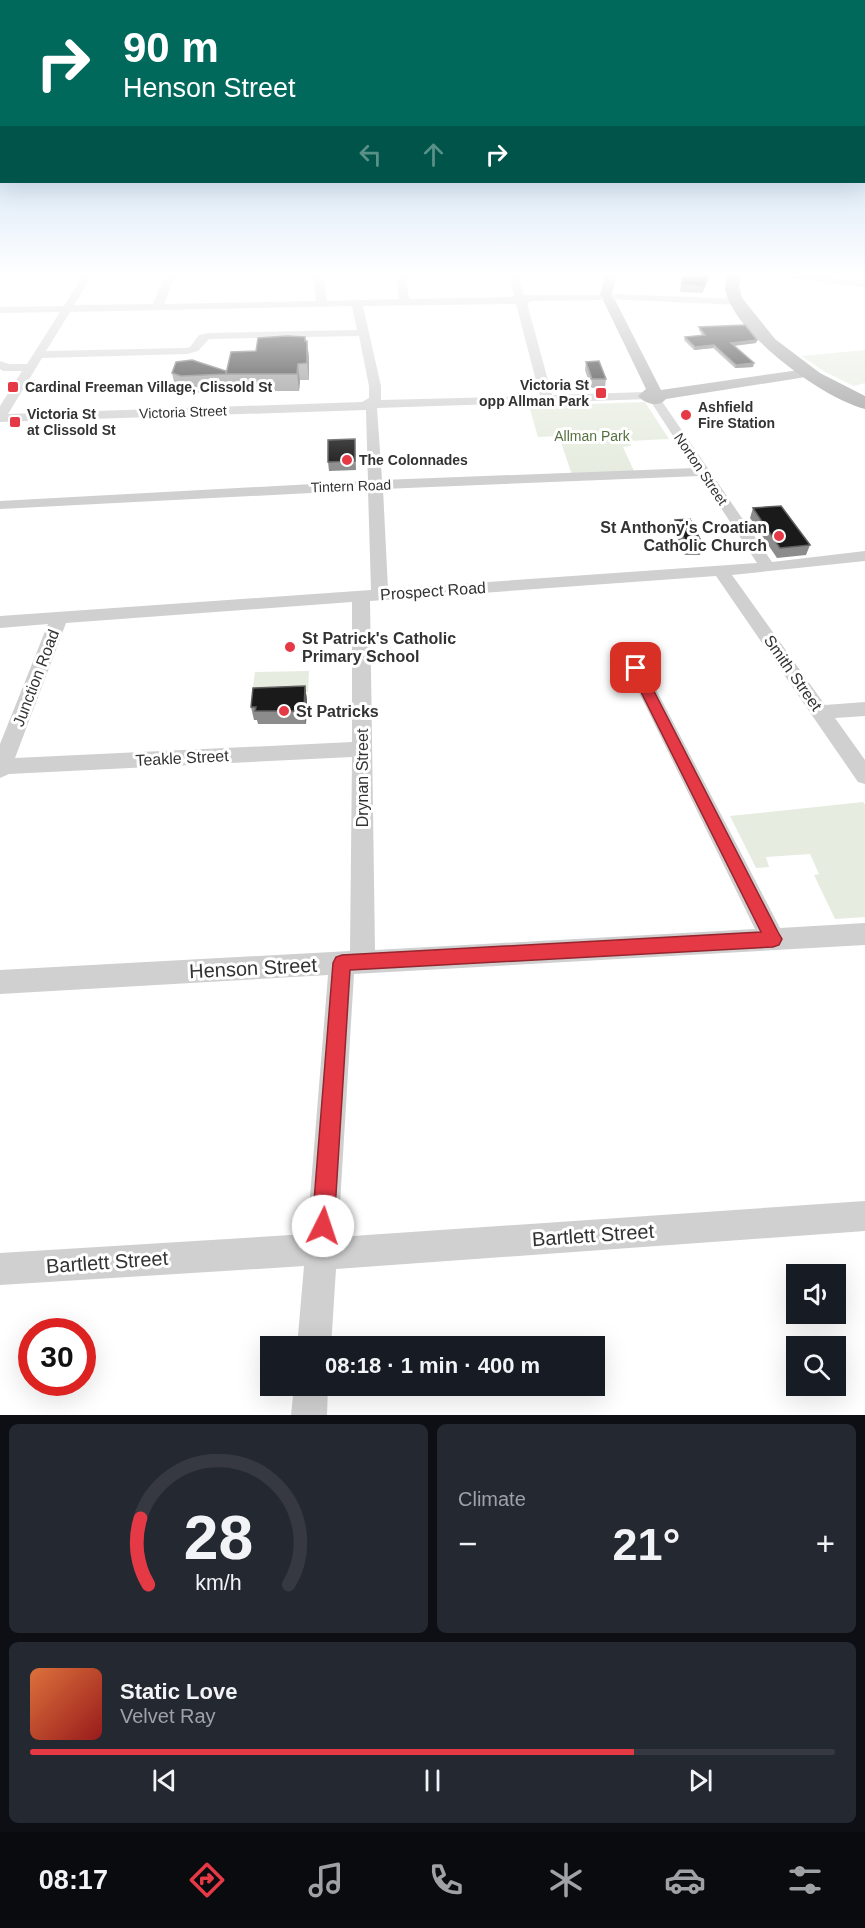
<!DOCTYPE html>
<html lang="en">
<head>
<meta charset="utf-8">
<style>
  body { margin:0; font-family:Arial,sans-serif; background:#242831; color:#f1f3f6; height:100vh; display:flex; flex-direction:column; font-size:22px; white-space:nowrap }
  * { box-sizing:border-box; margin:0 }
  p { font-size:20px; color:#9ea1a6 }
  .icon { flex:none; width:33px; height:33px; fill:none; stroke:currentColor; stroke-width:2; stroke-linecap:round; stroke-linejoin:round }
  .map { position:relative; height:1415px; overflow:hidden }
  .side { display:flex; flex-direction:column; gap:9px; padding:9px; background:#0d0f14; flex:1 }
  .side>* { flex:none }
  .banner { position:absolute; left:0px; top:0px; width:866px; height:183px; box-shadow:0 6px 24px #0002; background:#00695c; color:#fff; overflow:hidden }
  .fabs { position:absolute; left:786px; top:1264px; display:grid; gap:12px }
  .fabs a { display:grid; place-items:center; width:60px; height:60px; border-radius:0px; background:#171b24; box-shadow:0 6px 24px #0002; font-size:30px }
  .speed { position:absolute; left:18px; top:1318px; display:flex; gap:12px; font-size:30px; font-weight:700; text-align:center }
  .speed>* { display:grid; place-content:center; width:78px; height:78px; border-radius:50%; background:#171b24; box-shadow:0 6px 24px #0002; line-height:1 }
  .speed .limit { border:9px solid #d22; background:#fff; color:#111 }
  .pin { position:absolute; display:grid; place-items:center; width:51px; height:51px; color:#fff; margin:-26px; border-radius:12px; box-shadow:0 3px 9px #0006 }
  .me { position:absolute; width:66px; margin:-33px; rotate:4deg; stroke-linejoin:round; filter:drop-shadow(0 0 4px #0008) }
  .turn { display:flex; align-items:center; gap:21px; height:126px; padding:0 24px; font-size:27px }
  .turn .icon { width:78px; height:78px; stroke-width:2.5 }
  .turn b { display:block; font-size:42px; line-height:51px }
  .lanes { display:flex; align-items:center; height:57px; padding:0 24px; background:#0003; justify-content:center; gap:30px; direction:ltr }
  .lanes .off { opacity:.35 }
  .big { font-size:45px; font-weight:700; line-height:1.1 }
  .side .card { flex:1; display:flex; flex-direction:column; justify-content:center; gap:9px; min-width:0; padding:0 21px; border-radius:9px; background:#242831 }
  .side .dial { align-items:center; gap:0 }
  .dial svg { height:156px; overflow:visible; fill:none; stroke:#363941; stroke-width:7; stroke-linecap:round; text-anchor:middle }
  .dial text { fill:#f1f3f6; stroke:none }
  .song { display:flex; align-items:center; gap:18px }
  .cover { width:72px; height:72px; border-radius:9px; background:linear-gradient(135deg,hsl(20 70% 55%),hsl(0 70% 35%)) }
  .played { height:6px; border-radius:3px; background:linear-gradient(90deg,#e63946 75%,#363941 75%) }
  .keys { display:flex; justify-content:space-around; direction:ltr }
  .heat { display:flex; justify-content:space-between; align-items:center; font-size:33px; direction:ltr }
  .side .tiles { flex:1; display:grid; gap:9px; grid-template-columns:1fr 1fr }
  .card:last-child { grid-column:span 2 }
  .trip { position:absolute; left:260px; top:1336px; width:345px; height:60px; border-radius:0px; background:#171b24; box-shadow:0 6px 24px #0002; font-weight:700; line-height:60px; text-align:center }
  .tab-bar { display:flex; height:96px; justify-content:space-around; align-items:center; background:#090b0e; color:#9ea1a6 }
  .tab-bar .icon { width:42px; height:42px }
  .tab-bar .active { color:#e63946 }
  .tab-bar b { font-size:27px; color:#f1f3f6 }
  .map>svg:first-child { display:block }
</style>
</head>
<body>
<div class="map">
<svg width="865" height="1415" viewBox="0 0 865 1415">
  <rect width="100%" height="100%" fill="#fff"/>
  <!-- green -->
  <path fill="#e6ecdf" d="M 865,350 L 865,383 L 854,386 L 825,372 L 801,356 Z
    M 645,402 L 669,439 L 629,441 L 631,446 L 623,447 L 634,471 L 572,475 L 559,436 L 538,437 L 529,406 Z
    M 309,671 L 308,692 L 252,694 L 255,672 Z
    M 863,802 L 865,805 L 865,917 L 835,919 L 814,875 L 819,874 L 810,854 L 766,857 L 769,867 L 756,868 L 730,816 Z"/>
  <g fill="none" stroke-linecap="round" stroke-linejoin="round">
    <!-- minor -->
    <path fill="#d0d0d0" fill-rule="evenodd" d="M 83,275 L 93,275 L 74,305 L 153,304 L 165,275 L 175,275 L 164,304 L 316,301 L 313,275 L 323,275 L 327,301 L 399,299 L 396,275 L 406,275 L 409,299 L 511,297 L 514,295 L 508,275 L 518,275 L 524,295 L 605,295 L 606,297 L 601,300 L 531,301 L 527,303 L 552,395 L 646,392 L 650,393 L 651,397 L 659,397 L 772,562 L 865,551 L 865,561 L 732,575 L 825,705 L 865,702 L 865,716 L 835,718 L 865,760 L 865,784 L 858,782 L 716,576 L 370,601 L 375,950 L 755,929 L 627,668 L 629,664 L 636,662 L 643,664 L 645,668 L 780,928 L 865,923 L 865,945 L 354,974 L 338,1237 L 865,1201 L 865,1231 L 336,1269 L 331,1347 L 297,1347 L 304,1266 L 0,1285 L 0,1253 L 307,1234 L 328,975 L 0,994 L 0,970 L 350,951 L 352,757 L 9,774 L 0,778 L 0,744 L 48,624 L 0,628 L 0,616 L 371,590 L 368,490 L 0,509 L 0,501 L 368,481 L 366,410 L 0,422 L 0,406 L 22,371 L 3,371 L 0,369 L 0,361 L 9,364 L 27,364 L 60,312 L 0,313 L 0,307 L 64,306 ZM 516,304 L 540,396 L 381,400 L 381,386 L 363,306 ZM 352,306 L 357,330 L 209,333 L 199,335 L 190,347 L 186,348 L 46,351 L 70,312 ZM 359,336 L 369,386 L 369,398 L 362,402 L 8,414 L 42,358 L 187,354 L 198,351 L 209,339 ZM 649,399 L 694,468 L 382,480 L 377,408 ZM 700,476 L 757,563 L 388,589 L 383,489 ZM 352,602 L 352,742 L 15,758 L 66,623 Z
      M 784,275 L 810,275 L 865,281 L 865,287 L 789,278 Z
      M 615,294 L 738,299 L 743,302 L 738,305 L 611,299 L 610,297 Z
      M 294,1386 L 328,1386 L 327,1415 L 291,1415 Z"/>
    <!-- major -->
    <path fill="#ababab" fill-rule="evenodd" d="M 605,275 L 617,275 L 611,297 L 615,300 L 661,390 L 806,369 L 813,373 L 806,377 L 666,399 C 659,408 645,404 638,396 L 646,389 L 603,300 L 604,298 L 600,295 Z"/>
    <!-- highway -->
    <path fill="#9a9a9a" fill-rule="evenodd" d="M 727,275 L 741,275 L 739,286 L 742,298 L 775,339 L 820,373 L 865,396 L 865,409 C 823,398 738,336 726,293 C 724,287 726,281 727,275 Z"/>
  </g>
  <!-- wall -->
  <path fill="#8c8c8c" d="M 682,275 L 710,275 L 702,293 L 680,292 Z
    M 699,327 L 757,340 L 756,343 L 734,346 L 753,367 L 735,368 L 713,348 L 694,350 L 684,340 L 685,337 L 702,335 L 699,330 Z
    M 305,337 L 309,357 L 309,380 L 300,380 L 299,391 L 229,391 L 229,389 L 228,391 L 185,393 L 176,390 L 172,373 L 226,371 L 256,351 Z
    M 586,362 L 606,379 L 605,387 L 591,388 L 585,370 Z
    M 355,439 L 356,470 L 329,471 L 328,462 Z
    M 753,508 L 810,545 L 806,555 L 777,558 L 750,518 Z
    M 675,520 L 703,545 L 700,555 L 685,555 L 673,529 Z
    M 305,686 L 307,700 L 306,724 L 258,724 L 257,720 L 254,720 L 251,707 Z"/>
  <!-- shaded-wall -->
  <path fill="#5f5f5f" d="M 708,275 L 710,275 L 702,293 L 703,286 Z
    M 757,340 L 756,343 L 730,346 L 731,343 Z
    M 307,341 L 309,357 L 309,380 L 307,363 Z
    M 714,345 L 713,348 L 694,350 L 695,347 Z
    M 754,363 L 753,367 L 735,368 L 736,365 Z
    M 298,364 L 300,380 L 299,391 L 297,374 Z
    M 305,686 L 307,700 L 306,724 L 304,711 Z"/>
  <!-- building -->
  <path fill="#1a1a1a" stroke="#5f5f5f" stroke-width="1.5" d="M 683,275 L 708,275 L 703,286 L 682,284 Z
    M 745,325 L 757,340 L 731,343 L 754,363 L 736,365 L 714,345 L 695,347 L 685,337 L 705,335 L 699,327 Z
    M 287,336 L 305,337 L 305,341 L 307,341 L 307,363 L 298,364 L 297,374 L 226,374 L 231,352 L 256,351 L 258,338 Z
    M 192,360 L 226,371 L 226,374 L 181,376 L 172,373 L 176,362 Z
    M 599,361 L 606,379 L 592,379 L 586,362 Z
    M 355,439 L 355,461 L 328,462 L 328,440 Z
    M 781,506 L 810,545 L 780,548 L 753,508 Z
    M 690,519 L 703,545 L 688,546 L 675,520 Z
    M 305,686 L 304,711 L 255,711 L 256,707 L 251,707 L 253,688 Z"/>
  <!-- sky -->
  <linearGradient id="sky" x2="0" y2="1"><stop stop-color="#9ec6ea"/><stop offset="0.58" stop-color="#fff"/><stop offset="1" stop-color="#fff" stop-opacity="0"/></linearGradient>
  <rect width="865" height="473" fill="url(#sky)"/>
  <!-- route -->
  <path fill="#e63946" stroke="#96252e" stroke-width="1.5" d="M 636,663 L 642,668 L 779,934 L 782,939 L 779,945 L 773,947 L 350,970 L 334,1226 L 330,1234 L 323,1237 L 315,1234 L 312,1226 L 333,963 L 336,957 L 342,955 L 761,932 L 629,668 Z"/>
  <!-- markers -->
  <g fill="#e63946" stroke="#fff" stroke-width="2">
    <rect x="7" y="381" width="12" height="12" rx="3"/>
    <rect x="595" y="387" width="12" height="12" rx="3"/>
    <circle cx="686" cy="415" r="6"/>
    <rect x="9" y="416" width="12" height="12" rx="3"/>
    <circle cx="347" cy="460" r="6"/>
    <circle cx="779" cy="536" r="6"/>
    <circle cx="290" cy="647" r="6"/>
    <circle cx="284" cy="711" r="6"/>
  </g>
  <g text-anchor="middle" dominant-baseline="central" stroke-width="6" stroke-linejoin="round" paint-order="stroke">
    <!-- far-poi labels -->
    <g font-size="14" font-weight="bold" fill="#333" stroke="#fff" text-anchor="start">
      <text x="589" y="385" text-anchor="end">Victoria St<tspan x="589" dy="16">opp Allman Park</tspan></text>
      <text x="25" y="387">Cardinal Freeman Village, Clissold St</text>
      <text x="698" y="407">Ashfield<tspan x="698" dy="16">Fire Station</tspan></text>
      <text x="27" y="414">Victoria St<tspan x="27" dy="16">at Clissold St</tspan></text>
      <text x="359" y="460">The Colonnades</text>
    </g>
    <!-- far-street labels -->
    <g font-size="14" fill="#333" stroke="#fff">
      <text transform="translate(183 412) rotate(-2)">Victoria Street</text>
      <text transform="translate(701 469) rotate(56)">Norton Street</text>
      <text transform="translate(351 486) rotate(-2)">Tintern Road</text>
    </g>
    <!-- far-park labels -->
    <g font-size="14" fill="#56703f" stroke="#fff">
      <text x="592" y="436">Allman Park</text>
    </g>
    <!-- poi labels -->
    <g font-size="16" font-weight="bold" fill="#333" stroke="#fff" text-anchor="start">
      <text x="767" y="527" text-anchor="end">St Anthony's Croatian<tspan x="767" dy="18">Catholic Church</tspan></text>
      <text x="302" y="638">St Patrick's Catholic<tspan x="302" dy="18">Primary School</tspan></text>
      <text x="296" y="711">St Patricks</text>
    </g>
    <!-- street labels -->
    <g font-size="16" fill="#333" stroke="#fff">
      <text transform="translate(433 591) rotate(-4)">Prospect Road</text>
      <text transform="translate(793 673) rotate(55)">Smith Street</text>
      <text transform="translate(36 678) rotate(-69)">Junction Road</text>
      <text transform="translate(182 758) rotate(-3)">Teakle Street</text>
      <text transform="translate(362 778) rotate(-90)">Drynan Street</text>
    </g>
    <!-- near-street labels -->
    <g font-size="20" fill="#333" stroke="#fff">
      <text transform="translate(253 968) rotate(-3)">Henson Street</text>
      <text transform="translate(593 1235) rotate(-4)">Bartlett Street</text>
      <text transform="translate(107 1262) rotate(-4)">Bartlett Street</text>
    </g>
  </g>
</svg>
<div class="fabs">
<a><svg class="icon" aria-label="sound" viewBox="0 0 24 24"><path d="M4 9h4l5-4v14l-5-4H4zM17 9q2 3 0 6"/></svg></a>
<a><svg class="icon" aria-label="search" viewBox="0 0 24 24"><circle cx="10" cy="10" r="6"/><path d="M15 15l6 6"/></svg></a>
</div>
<div class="speed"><div class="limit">30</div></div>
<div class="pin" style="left:636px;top:668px;background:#d93025"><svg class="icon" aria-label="arrive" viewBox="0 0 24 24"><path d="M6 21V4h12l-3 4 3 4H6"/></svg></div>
<svg class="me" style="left:323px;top:1226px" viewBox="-20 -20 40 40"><circle r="19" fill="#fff"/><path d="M0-13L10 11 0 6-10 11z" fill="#e63946"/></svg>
<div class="trip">08:18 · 1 min · 400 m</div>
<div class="banner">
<div class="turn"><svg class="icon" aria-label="right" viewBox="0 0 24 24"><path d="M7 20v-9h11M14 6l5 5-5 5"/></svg><div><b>90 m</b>Henson Street</div></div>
<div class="lanes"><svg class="icon off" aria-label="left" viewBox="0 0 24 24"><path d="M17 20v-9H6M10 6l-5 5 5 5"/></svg><svg class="icon off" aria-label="ahead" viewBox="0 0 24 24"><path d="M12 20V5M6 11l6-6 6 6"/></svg><svg class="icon" aria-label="right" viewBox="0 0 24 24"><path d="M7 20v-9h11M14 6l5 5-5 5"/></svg></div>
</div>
</div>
<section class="side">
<div class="tiles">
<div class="card dial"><svg viewBox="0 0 100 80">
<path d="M14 69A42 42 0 1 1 86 69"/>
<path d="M14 69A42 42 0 0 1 10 35" stroke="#e63946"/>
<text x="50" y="56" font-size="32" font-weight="700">28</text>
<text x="50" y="72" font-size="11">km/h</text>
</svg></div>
<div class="card"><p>Climate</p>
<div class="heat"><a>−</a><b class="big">21°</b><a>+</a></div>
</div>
<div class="card">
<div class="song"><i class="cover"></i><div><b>Static Love</b><p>Velvet Ray</p></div></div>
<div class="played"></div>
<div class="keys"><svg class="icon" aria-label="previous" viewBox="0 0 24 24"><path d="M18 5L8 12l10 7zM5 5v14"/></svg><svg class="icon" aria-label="pause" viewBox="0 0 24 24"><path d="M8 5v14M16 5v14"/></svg><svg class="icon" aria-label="next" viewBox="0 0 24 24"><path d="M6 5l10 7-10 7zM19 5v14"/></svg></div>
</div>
</div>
</section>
<nav class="tab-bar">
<b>08:17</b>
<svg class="icon active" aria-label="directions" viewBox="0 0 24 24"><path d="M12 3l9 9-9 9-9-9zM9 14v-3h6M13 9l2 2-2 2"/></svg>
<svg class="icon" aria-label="music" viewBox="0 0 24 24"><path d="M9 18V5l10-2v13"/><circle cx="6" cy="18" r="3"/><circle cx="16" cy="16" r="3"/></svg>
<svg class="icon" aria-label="phone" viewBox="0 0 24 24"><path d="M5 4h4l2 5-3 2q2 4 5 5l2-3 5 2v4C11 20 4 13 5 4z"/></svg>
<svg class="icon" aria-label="climate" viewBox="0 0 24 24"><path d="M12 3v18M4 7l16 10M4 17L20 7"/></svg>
<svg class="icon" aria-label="car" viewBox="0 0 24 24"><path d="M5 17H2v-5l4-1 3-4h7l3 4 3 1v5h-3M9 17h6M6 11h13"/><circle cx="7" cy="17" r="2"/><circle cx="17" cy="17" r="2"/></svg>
<svg class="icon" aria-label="filters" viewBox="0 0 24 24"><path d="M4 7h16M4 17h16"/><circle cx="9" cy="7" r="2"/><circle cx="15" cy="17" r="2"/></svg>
</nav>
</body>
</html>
